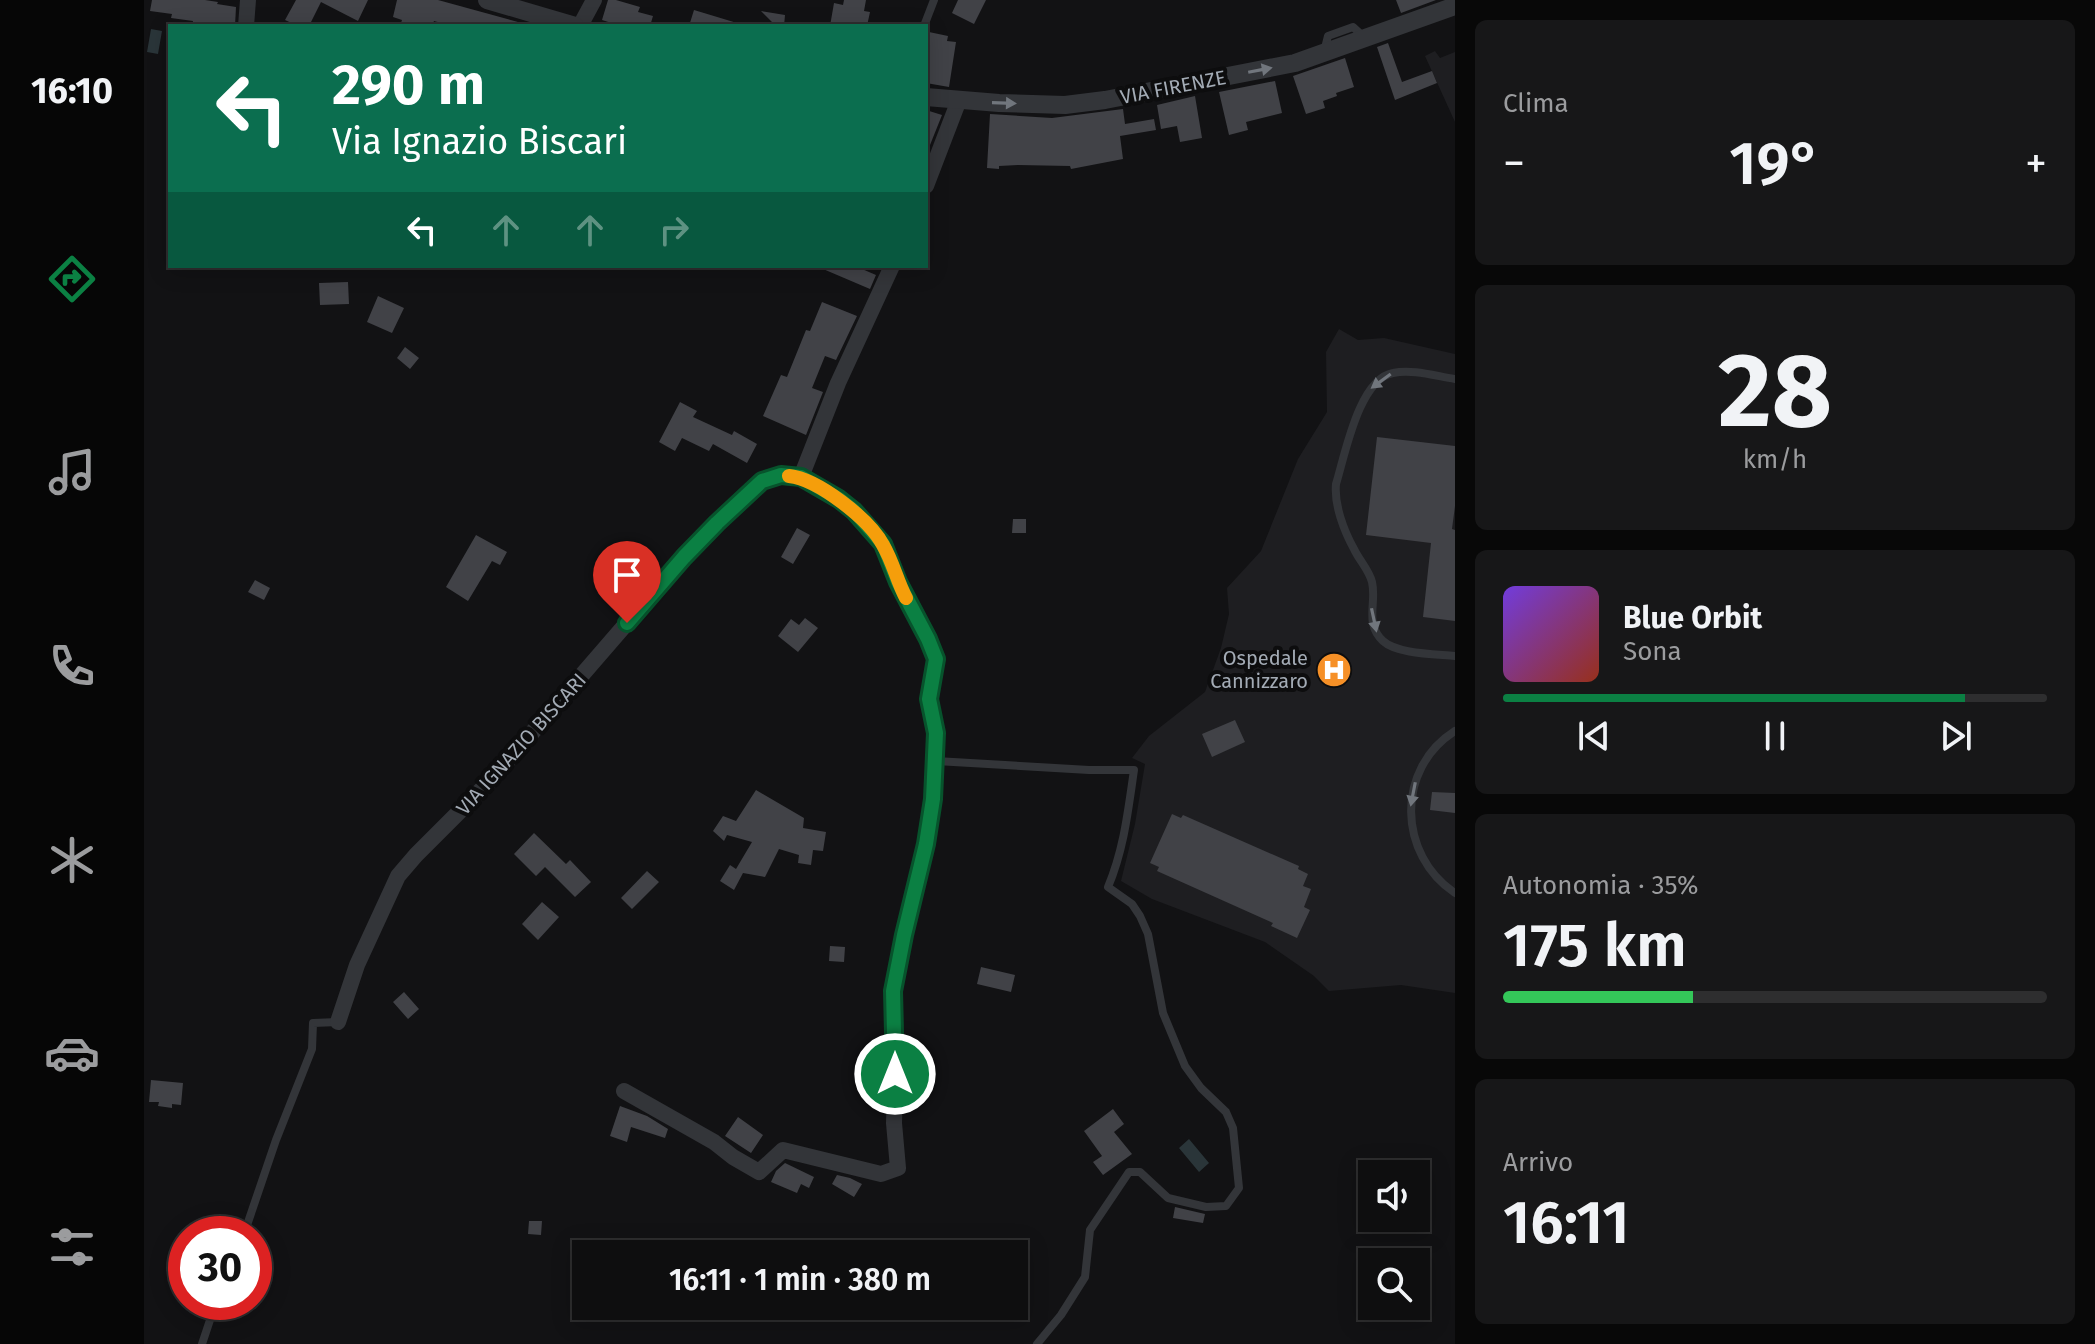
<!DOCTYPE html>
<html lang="it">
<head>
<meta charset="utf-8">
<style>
  body { margin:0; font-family:"Fira Sans",sans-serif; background:#171718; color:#f1f3f6; height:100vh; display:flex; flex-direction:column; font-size:30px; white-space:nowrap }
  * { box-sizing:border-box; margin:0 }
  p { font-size:26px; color:#9b9c9e }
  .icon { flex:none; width:44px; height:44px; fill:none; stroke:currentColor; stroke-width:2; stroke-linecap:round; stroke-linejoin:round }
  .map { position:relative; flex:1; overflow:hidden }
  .side { display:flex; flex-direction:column; gap:20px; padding:20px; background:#080808; width:640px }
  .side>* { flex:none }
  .guide { position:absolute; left:24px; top:24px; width:760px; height:244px; border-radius:0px; box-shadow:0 4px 20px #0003,0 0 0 2px #2e2e2f; background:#0b6e4f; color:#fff; overflow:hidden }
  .buttons { position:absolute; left:1214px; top:1160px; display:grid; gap:16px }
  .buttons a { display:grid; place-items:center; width:72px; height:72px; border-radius:0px; background:#0e0e0f; box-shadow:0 4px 20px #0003,0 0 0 2px #2e2e2f; font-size:40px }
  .speed { position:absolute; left:24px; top:1216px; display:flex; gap:16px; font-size:40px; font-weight:700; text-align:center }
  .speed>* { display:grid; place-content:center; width:104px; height:104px; border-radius:50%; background:#0e0e0f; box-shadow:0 4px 20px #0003,0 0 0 2px #2e2e2f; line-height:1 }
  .speed .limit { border:12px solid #d22; background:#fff; color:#111 }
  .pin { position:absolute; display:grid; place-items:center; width:68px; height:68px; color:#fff; margin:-82px -34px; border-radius:50% 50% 50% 0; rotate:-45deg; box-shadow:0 0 8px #0007 }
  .pin .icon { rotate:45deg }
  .me { position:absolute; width:88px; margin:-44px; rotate:0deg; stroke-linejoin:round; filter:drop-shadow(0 0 6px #0008) }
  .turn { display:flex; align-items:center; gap:28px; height:168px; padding:0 32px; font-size:36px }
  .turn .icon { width:104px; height:104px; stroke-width:2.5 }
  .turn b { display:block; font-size:56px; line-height:68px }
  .lanes { display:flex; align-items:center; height:76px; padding:0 32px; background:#0003; justify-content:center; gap:40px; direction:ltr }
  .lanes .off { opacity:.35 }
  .big { font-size:60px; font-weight:600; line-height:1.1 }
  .side .widget { flex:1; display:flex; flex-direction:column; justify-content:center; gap:12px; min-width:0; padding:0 28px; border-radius:12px; background:#171718 }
  .side .dial { align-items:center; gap:0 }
  .dial b { font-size:104px; line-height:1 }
  .song { display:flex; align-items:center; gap:24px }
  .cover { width:96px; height:96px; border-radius:12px; background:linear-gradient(135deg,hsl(260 70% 55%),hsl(10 70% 35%)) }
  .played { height:8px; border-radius:4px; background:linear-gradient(90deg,#0b8043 85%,#2e2e2f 85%) }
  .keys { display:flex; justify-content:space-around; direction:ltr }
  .heat { display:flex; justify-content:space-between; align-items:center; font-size:44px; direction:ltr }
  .charge { height:12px; border-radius:6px; background:linear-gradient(90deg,#34c759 35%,#2e2e2f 0) }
  .trip { position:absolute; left:428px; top:1240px; width:456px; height:80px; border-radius:0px; background:#0e0e0f; box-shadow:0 4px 20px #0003,0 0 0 2px #2e2e2f; font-weight:600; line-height:80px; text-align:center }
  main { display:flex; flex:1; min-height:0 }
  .tabs { display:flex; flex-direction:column; width:144px; justify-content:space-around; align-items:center; background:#060606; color:#9b9c9e }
  .tabs .icon { width:56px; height:56px }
  .tabs .selected { color:#0b8043 }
  .tabs b { font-size:36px; color:#f1f3f6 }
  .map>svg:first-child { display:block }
</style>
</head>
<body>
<main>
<nav class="tabs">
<b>16:10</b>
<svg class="icon selected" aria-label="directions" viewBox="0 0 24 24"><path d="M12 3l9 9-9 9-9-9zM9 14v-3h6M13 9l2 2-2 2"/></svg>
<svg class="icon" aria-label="music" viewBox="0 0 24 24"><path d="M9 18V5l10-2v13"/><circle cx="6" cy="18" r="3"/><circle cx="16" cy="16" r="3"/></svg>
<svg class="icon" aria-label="phone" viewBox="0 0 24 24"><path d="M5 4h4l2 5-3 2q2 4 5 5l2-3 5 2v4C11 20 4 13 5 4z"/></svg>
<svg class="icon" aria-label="climate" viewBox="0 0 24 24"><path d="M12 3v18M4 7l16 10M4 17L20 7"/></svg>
<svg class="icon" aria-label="car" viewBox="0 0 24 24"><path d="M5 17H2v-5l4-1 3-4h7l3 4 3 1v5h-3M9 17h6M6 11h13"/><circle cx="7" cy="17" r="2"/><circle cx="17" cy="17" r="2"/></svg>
<svg class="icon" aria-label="filters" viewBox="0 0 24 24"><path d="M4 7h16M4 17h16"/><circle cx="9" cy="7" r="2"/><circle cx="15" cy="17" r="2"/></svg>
</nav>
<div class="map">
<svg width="1311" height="1344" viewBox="0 0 1311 1344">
  <rect width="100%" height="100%" fill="#121214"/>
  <!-- built -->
  <path fill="#1e1e21" d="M 1291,51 L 1296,58 L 1311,52 L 1311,122 L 1281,56 Z
    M 1195,329 L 1214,340 L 1240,338 L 1311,354 L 1311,993 L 1257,985 L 1185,991 L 1170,976 L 1121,942 L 1008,899 L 977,881 L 991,824 L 1001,764 L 988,758 L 1005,736 L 1061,692 L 1077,648 L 1085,614 L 1083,588 L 1117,551 L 1154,459 L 1183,412 L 1182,352 Z"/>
  <!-- water -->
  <path fill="#2a3539" d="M 7,29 L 18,31 L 14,54 L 3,52 Z
    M 1045,1139 L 1065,1163 L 1055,1172 L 1035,1148 Z"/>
  <!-- building -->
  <path fill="#414247" d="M 8,0 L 61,0 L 74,2 L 73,4 L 92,7 L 91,26 L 48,26 L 49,21 L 27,18 L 28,14 L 6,11 Z
    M 152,0 L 224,0 L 214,21 L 177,2 L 165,26 L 154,26 L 141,20 Z
    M 253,0 L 294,0 L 374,22 L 374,26 L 308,26 L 290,21 L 288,26 L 256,26 L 258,20 L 249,17 Z
    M 464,0 L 472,0 L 496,7 L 494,12 L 509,16 L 506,26 L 477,26 L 458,20 Z
    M 700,0 L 722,0 L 720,11 L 726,12 L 723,26 L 686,26 L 690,3 L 699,5 Z
    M 814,0 L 842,0 L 830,24 L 808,13 Z
    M 1252,0 L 1292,0 L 1257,13 Z
    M 550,10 L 593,23 L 592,26 L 545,26 Z
    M 617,11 L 641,15 L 640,26 L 632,26 Z
    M 785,32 L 804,36 L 803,41 L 812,42 L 805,87 L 782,83 L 782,51 Z
    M 1244,43 L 1258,82 L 1288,71 L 1293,83 L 1251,100 L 1233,47 Z
    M 1201,58 L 1210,87 L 1192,93 L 1193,96 L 1179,101 L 1181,108 L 1162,114 L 1149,76 Z
    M 1131,81 L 1138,113 L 1102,122 L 1104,130 L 1085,135 L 1075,92 Z
    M 1051,96 L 1058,138 L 1036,142 L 1033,126 L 1017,129 L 1013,105 Z
    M 979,109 L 981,124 L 1010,119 L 1012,130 L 976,136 L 979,159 L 927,169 L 926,166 L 874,165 L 855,166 L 855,169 L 843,168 L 846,114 L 908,118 Z
    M 782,110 L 798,115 L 782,155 Z
    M 672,266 L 711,266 L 732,275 L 726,289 Z
    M 204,282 L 205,304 L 176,305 L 175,283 Z
    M 234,296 L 260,308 L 248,333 L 223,322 Z
    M 678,302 L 713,316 L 692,360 L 681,356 L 668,388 L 679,392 L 662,435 L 619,416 L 637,375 L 643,377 L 662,330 L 666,331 Z
    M 261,347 L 275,358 L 266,369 L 253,358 Z
    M 536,402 L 553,411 L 549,417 L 588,435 L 590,431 L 613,444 L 603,463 L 569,444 L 565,451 L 538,438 L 531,451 L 515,442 Z
    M 1233,437 L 1311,446 L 1311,506 L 1308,529 L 1311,530 L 1311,621 L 1279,617 L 1287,543 L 1222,535 Z
    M 869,519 L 882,519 L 882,533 L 868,533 Z
    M 653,528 L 666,535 L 649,564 L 637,557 Z
    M 332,535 L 363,552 L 356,565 L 348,561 L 324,601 L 302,587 Z
    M 111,580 L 126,588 L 120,600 L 104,592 Z
    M 661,618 L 674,628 L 654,652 L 634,636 L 647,619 L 655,625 Z
    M 1091,720 L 1101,742 L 1068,757 L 1058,734 Z
    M 612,790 L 660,818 L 659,828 L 682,832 L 679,851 L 669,850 L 667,865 L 654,863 L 655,855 L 635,849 L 621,877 L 599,873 L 590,890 L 576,881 L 586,865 L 592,869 L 608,842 L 583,835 L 580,841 L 569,831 L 579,816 L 592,821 Z
    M 1288,792 L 1311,793 L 1311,813 L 1286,810 Z
    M 1028,814 L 1037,818 L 1039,815 L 1155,866 L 1154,869 L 1164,874 L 1159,886 L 1167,889 L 1160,907 L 1166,910 L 1153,938 L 1127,926 L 1129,923 L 1013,871 L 1015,867 L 1006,863 Z
    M 390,833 L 422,864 L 426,860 L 447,882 L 431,897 L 401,867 L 392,876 L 370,854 Z
    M 503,871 L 515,882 L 488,909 L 477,898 Z
    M 398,902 L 415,917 L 394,940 L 378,924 Z
    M 686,946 L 701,947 L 700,962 L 685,961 Z
    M 837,967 L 871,975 L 867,992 L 833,984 Z
    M 260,992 L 275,1009 L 264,1019 L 249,1002 Z
    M 7,1080 L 39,1083 L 37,1105 L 28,1104 L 28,1108 L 14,1106 L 15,1102 L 5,1102 Z
    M 476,1106 L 503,1116 L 524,1129 L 521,1138 L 487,1127 L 483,1142 L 466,1136 Z
    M 969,1109 L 980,1124 L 970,1132 L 988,1154 L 959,1175 L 949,1162 L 958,1156 L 940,1131 Z
    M 594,1117 L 619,1135 L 607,1153 L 581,1136 Z
    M 641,1163 L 670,1177 L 665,1188 L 657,1184 L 653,1193 L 627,1182 L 632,1171 Z
    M 693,1175 L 706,1178 L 718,1184 L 710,1197 L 688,1184 Z
    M 1031,1207 L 1061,1214 L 1059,1223 L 1029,1218 Z
    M 385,1221 L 398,1221 L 397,1235 L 384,1234 Z"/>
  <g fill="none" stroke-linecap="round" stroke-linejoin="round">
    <!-- service -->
    <path stroke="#333539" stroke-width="8" d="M 780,26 L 790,0
      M 1180,52 L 1184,36 L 1209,27 L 1221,38
      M 1311,379 C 1291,376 1269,369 1249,373 C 1215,379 1201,455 1192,484 C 1190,505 1200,531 1210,549 C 1215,560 1225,570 1228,582 C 1233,603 1220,623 1239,641 C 1253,654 1291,654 1311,656
      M 1311,731 C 1251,769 1254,855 1311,893
      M 792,761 L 945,770 L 990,770 C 984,811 980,849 964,887 L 988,904 L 996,916 L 1004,934 L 1019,1013 L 1041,1066 L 1057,1088 L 1082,1112 L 1089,1128 L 1095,1188 L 1082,1206 L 1062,1207 L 1024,1198 L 996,1172 L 985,1172 L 946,1230 L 941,1277 L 917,1315 L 893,1344
      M 100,1234 L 132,1140 L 168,1049 L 169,1023 L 194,1022
      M 58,1344 L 72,1302"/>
    <!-- minor -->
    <path stroke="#333539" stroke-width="16" d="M 102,26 L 104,0
      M 436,26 L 450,0
      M 782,186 L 815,100
      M 194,1022 L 213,965 L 254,876 L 272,855 L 348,779 L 540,557 L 618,481 L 637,475 L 657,477 L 694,383 L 748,266
      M 480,1091 L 570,1142 L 589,1157 L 615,1172 L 639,1150 L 737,1174 L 754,1168 L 750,1123 L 752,1054 L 749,991 L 760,935 L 782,844 L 789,799 L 792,733 L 785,699 L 792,659 L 784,639 L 754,582 L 739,544 L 710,511 L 695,499 L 657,477"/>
    <!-- tertiary -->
    <path stroke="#333539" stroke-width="18" d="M 343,0 L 431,26
      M 782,97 L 855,103 L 921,105 L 961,100 L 1151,63 L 1311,6"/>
  </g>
  <!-- one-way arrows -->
  <defs><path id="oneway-solid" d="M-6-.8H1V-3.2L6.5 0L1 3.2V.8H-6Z" transform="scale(2)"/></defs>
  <g fill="#71767d">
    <use href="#oneway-solid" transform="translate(1116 70) rotate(-11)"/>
    <use href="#oneway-solid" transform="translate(860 103) rotate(2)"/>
    <use href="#oneway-solid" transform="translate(1237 381) rotate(144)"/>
    <use href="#oneway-solid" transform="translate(1230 620) rotate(78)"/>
    <use href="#oneway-solid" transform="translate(1269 794) rotate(101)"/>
  </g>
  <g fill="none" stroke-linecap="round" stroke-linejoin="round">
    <defs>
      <path id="route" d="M 483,623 L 540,557 L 573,523 L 618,481 L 637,475 L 657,477 L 695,499 L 710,511 L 739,544 L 754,582 L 784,639 L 792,659 L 785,699 L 792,733 L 789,799 L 782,844 L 760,935 L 749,991 L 751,1074"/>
    </defs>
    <!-- route casing -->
    <use href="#route" stroke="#07532c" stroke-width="20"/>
    <!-- route -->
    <use href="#route" stroke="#0b8043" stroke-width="14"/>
    <!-- slow -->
    <path stroke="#f59e0b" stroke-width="14" d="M 645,476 C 674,479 725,519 739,545 C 749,562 753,581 762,598"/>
  </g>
  <!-- icons -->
  <defs>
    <symbol id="hospital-disc" viewBox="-11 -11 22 22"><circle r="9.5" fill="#f69027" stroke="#0d0d0e"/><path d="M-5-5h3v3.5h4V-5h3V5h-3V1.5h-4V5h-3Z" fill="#fff"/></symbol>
  </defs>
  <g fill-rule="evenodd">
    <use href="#hospital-disc" x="1170" y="650" width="40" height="40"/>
  </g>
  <g text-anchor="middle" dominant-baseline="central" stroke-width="8" stroke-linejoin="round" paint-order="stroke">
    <!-- street labels -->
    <g font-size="20" fill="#a3abb5" stroke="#0d0d0e">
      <text transform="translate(1029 87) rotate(-11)">VIA FIRENZE</text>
      <text transform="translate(377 744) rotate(-48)">VIA IGNAZIO BISCARI</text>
    </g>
    <!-- poi labels -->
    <g font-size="20" fill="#a3abb5" stroke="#0d0d0e" text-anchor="end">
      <text x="1164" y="658">Ospedale<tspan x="1164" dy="23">Cannizzaro</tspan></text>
    </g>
  </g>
</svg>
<div class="buttons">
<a><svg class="icon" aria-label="sound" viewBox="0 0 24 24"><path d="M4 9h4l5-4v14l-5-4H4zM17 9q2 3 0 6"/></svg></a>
<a><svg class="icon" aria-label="search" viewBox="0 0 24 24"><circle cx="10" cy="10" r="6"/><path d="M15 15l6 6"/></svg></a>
</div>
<div class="speed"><div class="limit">30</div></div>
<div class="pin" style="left:483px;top:623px;background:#d93025"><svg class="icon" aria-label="arrive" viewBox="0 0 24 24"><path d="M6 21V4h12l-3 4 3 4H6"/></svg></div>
<svg class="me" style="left:751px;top:1074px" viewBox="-20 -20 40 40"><circle r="17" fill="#0b8043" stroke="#fff" stroke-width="3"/><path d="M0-11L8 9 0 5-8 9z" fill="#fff"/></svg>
<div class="trip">16:11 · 1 min · 380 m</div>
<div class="guide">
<div class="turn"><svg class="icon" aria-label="left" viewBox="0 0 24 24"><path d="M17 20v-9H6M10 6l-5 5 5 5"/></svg><div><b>290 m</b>Via Ignazio Biscari</div></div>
<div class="lanes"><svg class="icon" aria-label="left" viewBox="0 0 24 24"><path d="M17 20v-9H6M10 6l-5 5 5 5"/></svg><svg class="icon off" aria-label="ahead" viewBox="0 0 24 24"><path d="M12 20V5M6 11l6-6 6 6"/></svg><svg class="icon off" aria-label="ahead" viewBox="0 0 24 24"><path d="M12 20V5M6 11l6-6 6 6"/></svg><svg class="icon off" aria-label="right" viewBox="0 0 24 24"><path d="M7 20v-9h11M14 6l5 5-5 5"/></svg></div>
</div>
</div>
<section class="side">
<div class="widget"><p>Clima</p>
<div class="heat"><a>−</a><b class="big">19°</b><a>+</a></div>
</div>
<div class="widget dial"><b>28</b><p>km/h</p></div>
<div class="widget">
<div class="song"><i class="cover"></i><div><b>Blue Orbit</b><p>Sona</p></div></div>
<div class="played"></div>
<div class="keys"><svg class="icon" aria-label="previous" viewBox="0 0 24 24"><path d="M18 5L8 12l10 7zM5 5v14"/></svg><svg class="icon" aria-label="pause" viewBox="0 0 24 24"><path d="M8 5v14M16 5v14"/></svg><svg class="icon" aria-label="next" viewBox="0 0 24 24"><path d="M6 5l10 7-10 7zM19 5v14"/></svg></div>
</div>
<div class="widget"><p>Autonomia · 35%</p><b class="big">175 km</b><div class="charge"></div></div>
<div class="widget"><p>Arrivo</p><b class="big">16:11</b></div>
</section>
</main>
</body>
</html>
